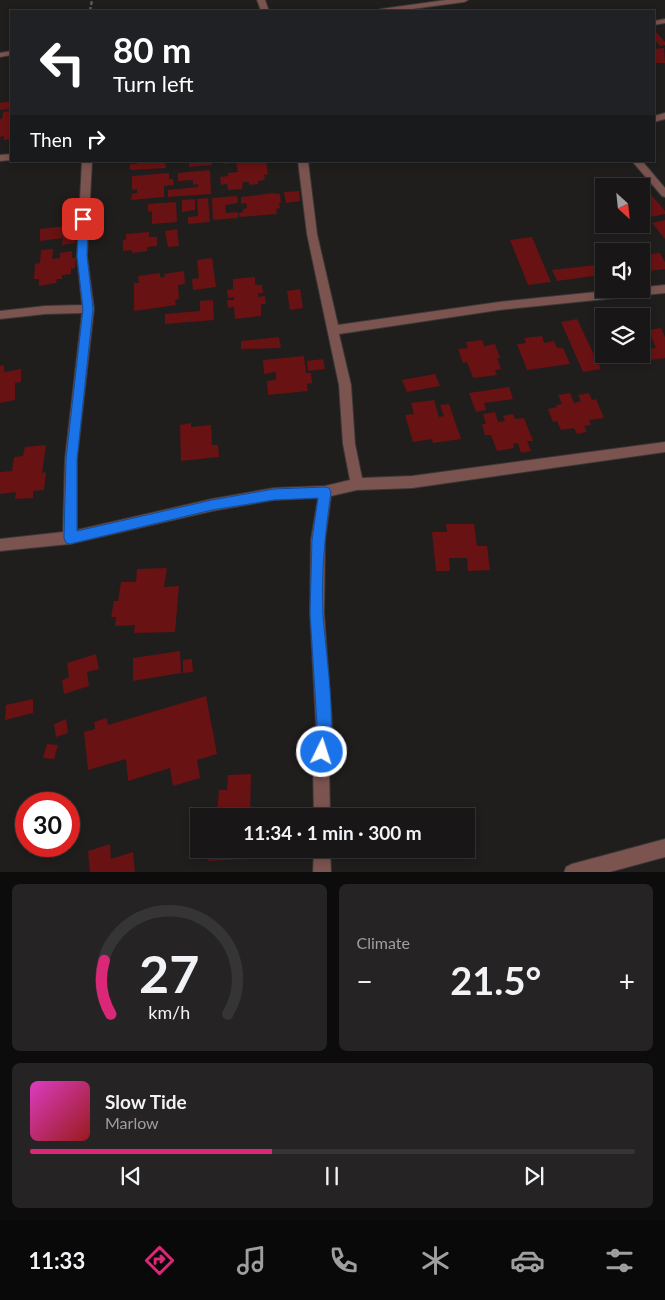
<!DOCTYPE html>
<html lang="en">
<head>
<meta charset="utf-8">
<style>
  body { margin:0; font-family:Lato,sans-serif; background:#252323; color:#f1f3f6; height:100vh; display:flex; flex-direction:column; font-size:19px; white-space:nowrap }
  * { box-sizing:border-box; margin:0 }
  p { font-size:16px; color:#9f9fa1 }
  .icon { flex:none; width:28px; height:28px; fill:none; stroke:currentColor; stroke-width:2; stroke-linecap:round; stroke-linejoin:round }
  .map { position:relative; height:872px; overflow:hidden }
  .side { display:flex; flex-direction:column; gap:12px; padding:12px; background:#0d0c0c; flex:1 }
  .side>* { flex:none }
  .guide { position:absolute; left:10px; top:10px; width:645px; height:152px; border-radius:0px; box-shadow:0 2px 8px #0003,0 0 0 1px #363535; background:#202124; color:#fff; overflow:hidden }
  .needle { width:32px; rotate:153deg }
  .tools { position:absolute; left:595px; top:178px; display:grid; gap:10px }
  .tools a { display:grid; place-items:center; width:55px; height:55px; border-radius:0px; background:#181616; box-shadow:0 2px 8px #0003,0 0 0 1px #363535; font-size:25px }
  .speed { position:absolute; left:15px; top:792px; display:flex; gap:10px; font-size:25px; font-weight:700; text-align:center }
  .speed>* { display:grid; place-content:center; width:65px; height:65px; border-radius:50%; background:#181616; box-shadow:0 2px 8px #0003,0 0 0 1px #363535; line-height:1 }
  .speed .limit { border:8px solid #d22; background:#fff; color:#111 }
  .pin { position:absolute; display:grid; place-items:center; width:42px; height:42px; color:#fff; margin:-21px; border-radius:10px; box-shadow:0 2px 8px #0006 }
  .me { position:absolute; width:55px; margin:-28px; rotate:4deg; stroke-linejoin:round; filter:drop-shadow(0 0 4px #0008) }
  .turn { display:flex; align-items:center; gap:18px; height:105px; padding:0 20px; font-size:22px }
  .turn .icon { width:65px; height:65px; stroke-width:2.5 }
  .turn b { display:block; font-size:35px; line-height:42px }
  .then { display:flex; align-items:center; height:48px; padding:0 20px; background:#0003; gap:10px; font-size:19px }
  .big { font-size:38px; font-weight:700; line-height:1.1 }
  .side .card { flex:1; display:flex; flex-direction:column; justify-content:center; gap:8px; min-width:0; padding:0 18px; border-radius:8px; background:#252323 }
  .side .dial { align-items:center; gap:0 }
  .dial svg { height:130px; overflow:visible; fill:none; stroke:#363535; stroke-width:7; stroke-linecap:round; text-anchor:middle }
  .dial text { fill:#f1f3f6; stroke:none }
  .song { display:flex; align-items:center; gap:15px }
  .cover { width:60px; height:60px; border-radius:8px; background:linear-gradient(135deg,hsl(310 70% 55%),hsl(0 70% 35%)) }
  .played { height:5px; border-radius:2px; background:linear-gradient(90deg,#db2777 40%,#363535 40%) }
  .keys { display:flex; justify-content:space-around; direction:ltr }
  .heat { display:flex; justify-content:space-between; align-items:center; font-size:28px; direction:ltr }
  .side .tiles { flex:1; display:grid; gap:12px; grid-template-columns:1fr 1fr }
  .card:last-child { grid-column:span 2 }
  .trip { position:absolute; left:190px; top:808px; width:285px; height:50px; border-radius:0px; background:#181616; box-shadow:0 2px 8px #0003,0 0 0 1px #363535; font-weight:700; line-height:50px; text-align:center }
  .dock { display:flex; height:80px; justify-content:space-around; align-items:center; background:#0a0909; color:#9f9fa1 }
  .dock .icon { width:35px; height:35px }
  .dock .active { color:#db2777 }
  .dock b { font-size:22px; color:#f1f3f6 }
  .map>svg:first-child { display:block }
</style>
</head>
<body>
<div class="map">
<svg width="665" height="873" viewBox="0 0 665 873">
  <rect width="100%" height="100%" fill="#201d1d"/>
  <!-- building -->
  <path fill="#681213" d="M 654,32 L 656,32 L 665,42 L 665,45 L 660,46 L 654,39 Z
    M 664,48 L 665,63 L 654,63 L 654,49 Z
    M 11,101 L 11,109 L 0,110 L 0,103 Z
    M 11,111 L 11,139 L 4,140 L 4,136 L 0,137 L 0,119 L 2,119 L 3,112 Z
    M 137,161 L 165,161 L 166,168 L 130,170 L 130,164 L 137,164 Z
    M 189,161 L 212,161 L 212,165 L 189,167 Z
    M 224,161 L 266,161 L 268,174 L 264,175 L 265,180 L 258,181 L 258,184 L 249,185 L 249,182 L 243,182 L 242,189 L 228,190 L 227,184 L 221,185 L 220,177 L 228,176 L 228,173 L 238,172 L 236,163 L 224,164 Z
    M 210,170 L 211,194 L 168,197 L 168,190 L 198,187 L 198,184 L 193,185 L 193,180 L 178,181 L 178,173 Z
    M 169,173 L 169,179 L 173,179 L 174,185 L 164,186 L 164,197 L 131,200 L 132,194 L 137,193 L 137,189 L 132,190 L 132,176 Z
    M 638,179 L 665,211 L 665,214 L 650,217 L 641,207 L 641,186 L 624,186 L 622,183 Z
    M 299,191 L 300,201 L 286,203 L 284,192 Z
    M 273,193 L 280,194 L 281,203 L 279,203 L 280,208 L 276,209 L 277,214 L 239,217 L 239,213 L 243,212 L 243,209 L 247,208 L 246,203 L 241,204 L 241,197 Z
    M 237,196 L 238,203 L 225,205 L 226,213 L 238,212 L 238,218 L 213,220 L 212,198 Z
    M 208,198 L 210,222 L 188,224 L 188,217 L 198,216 L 197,199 Z
    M 195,199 L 195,210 L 182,212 L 182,200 Z
    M 176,202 L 177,222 L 152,224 L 152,211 L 148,212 L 148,204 Z
    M 665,220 L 665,239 L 652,223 Z
    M 75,225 L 75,243 L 62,245 L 63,238 L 40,241 L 40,229 Z
    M 177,229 L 179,246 L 168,247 L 165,231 Z
    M 149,232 L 149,237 L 157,237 L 157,246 L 147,247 L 147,251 L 132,253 L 132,250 L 123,251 L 123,240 L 126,240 L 126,234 Z
    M 532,237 L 551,282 L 528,285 L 510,240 Z
    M 53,249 L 52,259 L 60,258 L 60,253 L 72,251 L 72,258 L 76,257 L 75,268 L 71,269 L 71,274 L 62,275 L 62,279 L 57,279 L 56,283 L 39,286 L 39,279 L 34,279 L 35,264 L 40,263 L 41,250 Z
    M 660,253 L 665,262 L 665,269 L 641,272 L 641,255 Z
    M 212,258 L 216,287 L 193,290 L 192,279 L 199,278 L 197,260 Z
    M 596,265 L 601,275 L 557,281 L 552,270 Z
    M 184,271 L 185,284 L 178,285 L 179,299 L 175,300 L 176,305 L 134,311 L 134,283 L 139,283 L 138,276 L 160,273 L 160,277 L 165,277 L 164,274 Z
    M 255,277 L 255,285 L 262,285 L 263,293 L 258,293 L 258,297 L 265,296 L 266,304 L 261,304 L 261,316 L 235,319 L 234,307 L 228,308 L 227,300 L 234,300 L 234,297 L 228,298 L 227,290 L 233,289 L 233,279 Z
    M 300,289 L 303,308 L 290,310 L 287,291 Z
    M 213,300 L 214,320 L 165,324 L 165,314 L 200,311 L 200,301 Z
    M 577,319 L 601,369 L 583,372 L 561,322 Z
    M 661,328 L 665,337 L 665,358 L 651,360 L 646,349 L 656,348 L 648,330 Z
    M 542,336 L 544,343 L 554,341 L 557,348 L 563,348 L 570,364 L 527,370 L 517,344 L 526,343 L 524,338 Z
    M 279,337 L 281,348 L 241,349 L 241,341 Z
    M 482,340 L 484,346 L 495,344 L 500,358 L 497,358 L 501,369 L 495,370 L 497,375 L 473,378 L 467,362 L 463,363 L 458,349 L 468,348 L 466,342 Z
    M 304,356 L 306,373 L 311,373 L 312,383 L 307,384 L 308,391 L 268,395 L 267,381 L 276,380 L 276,372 L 264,374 L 263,360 Z
    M 323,359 L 325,369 L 308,371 L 307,361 Z
    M 4,365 L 4,372 L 21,369 L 21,382 L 15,383 L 15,400 L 0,403 L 0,366 Z
    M 435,374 L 440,386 L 407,392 L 402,380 Z
    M 509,387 L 513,399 L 484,403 L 486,410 L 476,412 L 469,393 Z
    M 570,393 L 574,403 L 581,401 L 578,395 L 589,393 L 592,400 L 596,399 L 604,418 L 589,420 L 591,425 L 584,426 L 587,432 L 577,434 L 574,428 L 561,430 L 557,421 L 553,422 L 548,409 L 557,407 L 556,405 L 562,404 L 558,395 Z
    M 434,400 L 439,417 L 444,416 L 440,405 L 449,404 L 461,439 L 433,443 L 432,439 L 413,442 L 405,415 L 414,414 L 411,403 Z
    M 495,412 L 498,422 L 505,421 L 503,416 L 513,414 L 515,419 L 524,418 L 533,441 L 527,441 L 531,451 L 521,453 L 518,443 L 513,444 L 514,448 L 497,451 L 491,435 L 485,435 L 482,424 L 486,424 L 483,414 Z
    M 191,423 L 191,427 L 211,425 L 212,445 L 218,445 L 219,457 L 181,461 L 180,425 Z
    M 46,445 L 42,473 L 46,472 L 44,490 L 33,491 L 33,498 L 15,499 L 16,492 L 0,494 L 0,472 L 12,471 L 14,457 L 23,456 L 25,447 Z
    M 446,524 L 474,524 L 477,546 L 487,546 L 490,570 L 468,571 L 467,558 L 449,558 L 450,571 L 436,571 L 432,532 L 447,532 Z
    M 167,568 L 164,587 L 179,586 L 175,632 L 134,633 L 135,625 L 115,626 L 116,617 L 111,617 L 114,601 L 118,601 L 121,582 L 136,582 L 137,569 Z
    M 180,651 L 181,673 L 133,681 L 133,658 Z
    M 96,654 L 99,669 L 87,672 L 89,686 L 64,694 L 62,680 L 69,677 L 67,663 Z
    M 192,659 L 193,672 L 183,673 L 183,660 Z
    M 206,696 L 217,754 L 197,760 L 200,778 L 173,786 L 170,768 L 128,781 L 126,759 L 88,770 L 84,732 L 95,729 L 94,722 L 107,718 L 108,725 Z
    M 33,699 L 33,713 L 5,720 L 6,705 Z
    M 66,719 L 68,733 L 56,737 L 54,724 Z
    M 47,744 L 58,745 L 54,759 L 43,758 Z
    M 251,774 L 250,813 L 259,813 L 259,816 L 224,816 L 224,814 L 217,814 L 219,790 L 227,790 L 228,775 Z
    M 110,844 L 111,859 L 133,852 L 135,873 L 90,873 L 88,851 Z
    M 28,846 L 46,846 L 29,854 Z
    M 209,849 L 249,849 L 248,859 L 208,861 Z"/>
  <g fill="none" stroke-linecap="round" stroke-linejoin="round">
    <defs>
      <path id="minor" d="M 257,0 L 265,0 L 269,11 L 261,11 Z
        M 446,0 L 468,0 L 464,2 L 397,11 L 377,11 L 381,9 Z
        M 665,19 L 665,23 L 654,25 L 654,21 Z
        M 11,51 L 11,55 L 0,57 L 0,53 Z
        M 665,113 L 665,119 L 654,122 L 654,116 Z
        M 11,154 L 11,160 L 0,161 L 0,155 Z
        M 82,161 L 92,161 L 87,256 L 94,309 L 77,459 L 77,530 L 212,499 L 274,488 L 325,486 L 350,480 L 343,444 L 339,385 L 307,234 L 298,161 L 308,161 L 317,234 L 338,325 L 499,302 L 665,285 L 665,293 L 499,310 L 339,334 L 351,385 L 355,444 L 362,478 L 412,476 L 665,442 L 665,452 L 412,488 L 357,490 L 331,496 L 325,540 L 324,613 L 332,724 L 329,765 L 330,816 L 314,816 L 313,765 L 316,724 L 310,613 L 311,540 L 318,498 L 274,500 L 212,511 L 70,544 L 0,551 L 0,539 L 63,532 L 65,459 L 82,313 L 45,314 L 0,319 L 0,311 L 45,306 L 82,305 L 77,256 Z
        M 632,161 L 642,161 L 665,188 L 665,197 L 662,196 Z
        M 665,839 L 665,857 L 606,873 L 564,873 L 566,867 L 572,864 Z
        M 314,849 L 330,849 L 331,873 L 313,873 Z"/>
    </defs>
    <!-- minor casing -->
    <use href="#minor" stroke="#3a3737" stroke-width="2"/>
    <!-- path -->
    <path stroke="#5c5a59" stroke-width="2.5" stroke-dasharray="4 2" stroke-linecap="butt" d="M 90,11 L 92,0"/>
    <!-- minor -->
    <use href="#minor" fill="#7b534f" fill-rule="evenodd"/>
  </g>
  <!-- route -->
  <path fill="#1a73e8" stroke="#114b97" d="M 83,216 L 88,219 L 87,256 L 93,309 L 77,459 L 77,531 L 212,500 L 274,489 L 325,487 L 329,488 L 331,492 C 325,533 321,574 323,615 C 325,647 338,731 327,757 L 322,759 L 317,757 L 315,752 L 317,724 L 310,613 L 312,540 L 318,498 L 274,500 L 212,510 L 70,544 L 66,543 L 64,538 L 66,459 L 83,309 L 77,256 L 79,219 Z"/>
</svg>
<div class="tools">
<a><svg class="needle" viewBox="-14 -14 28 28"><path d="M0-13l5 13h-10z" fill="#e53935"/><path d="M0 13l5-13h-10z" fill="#9f9fa1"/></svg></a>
<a><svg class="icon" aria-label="sound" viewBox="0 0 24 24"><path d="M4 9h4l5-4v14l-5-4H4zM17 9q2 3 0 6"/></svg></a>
<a><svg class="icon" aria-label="layers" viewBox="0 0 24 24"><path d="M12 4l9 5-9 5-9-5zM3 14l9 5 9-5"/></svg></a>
</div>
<div class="speed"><div class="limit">30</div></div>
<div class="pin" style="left:83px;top:219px;background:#d93025"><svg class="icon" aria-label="arrive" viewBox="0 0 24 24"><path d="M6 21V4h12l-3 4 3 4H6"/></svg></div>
<svg class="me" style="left:322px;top:752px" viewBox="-20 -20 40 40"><circle r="17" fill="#1a73e8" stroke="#fff" stroke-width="3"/><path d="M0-11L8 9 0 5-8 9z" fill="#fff"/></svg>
<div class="trip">11:34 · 1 min · 300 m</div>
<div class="guide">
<div class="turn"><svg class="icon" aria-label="left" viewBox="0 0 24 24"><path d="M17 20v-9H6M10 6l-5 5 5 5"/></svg><div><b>80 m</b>Turn left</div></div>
<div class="then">Then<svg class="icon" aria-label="right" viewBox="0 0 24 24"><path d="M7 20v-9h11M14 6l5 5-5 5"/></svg></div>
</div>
</div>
<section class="side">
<div class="tiles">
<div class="card dial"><svg viewBox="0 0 100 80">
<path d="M14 69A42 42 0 1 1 86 69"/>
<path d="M14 69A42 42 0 0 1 10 36" stroke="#db2777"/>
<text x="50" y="56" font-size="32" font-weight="700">27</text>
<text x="50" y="72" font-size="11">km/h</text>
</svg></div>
<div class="card"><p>Climate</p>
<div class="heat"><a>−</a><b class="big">21.5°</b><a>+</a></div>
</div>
<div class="card">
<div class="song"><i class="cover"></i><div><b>Slow Tide</b><p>Marlow</p></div></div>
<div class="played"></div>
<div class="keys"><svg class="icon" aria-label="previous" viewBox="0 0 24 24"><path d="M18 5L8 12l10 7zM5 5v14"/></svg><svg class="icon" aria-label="pause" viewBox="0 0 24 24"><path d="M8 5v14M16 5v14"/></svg><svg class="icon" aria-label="next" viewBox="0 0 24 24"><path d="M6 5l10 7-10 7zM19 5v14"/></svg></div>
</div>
</div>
</section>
<nav class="dock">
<b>11:33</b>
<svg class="icon active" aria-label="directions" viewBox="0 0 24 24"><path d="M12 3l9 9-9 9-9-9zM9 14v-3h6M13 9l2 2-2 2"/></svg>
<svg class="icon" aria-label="music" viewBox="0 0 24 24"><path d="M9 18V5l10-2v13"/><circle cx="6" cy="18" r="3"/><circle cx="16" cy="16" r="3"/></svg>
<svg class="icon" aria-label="phone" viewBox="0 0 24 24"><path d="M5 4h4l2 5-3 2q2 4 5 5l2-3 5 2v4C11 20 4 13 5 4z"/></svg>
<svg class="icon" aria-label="climate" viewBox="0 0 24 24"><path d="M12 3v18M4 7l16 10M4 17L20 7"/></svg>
<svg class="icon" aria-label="car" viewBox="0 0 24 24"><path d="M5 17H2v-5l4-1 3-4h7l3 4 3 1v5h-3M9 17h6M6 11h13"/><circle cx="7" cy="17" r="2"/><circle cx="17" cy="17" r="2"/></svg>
<svg class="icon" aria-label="filters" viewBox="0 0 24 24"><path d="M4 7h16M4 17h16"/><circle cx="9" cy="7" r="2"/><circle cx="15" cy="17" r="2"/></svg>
</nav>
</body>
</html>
